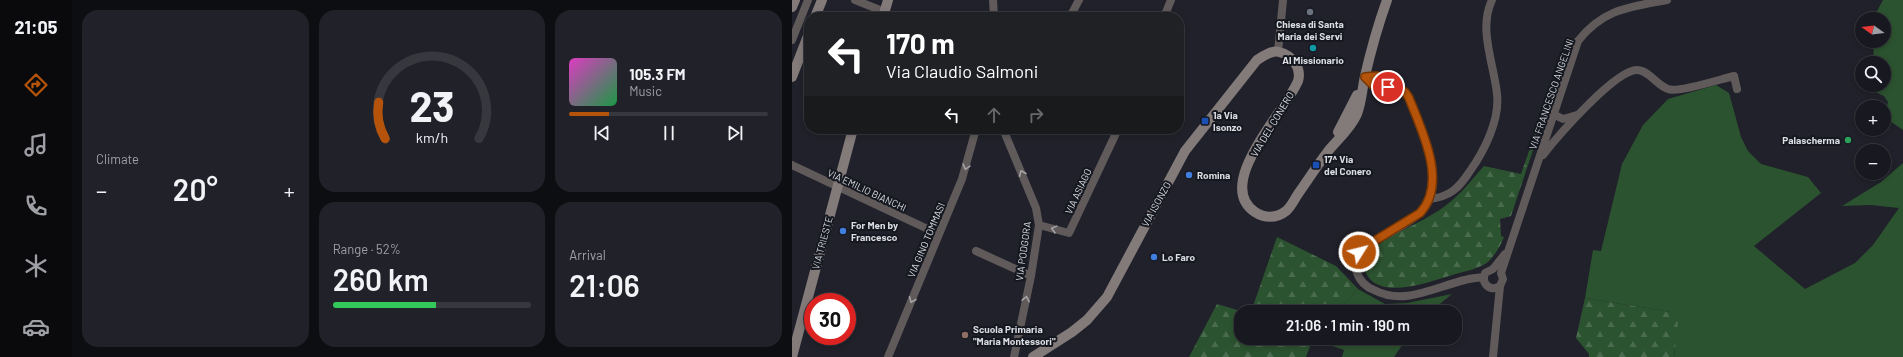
<!DOCTYPE html>
<html lang="en">
<head>
<meta charset="utf-8">
<style>
  body { margin:0; font-family:Barlow,sans-serif; background:#212229; color:#f1f3f6; height:100vh; display:flex; flex-direction:column; font-size:15px; white-space:nowrap }
  * { box-sizing:border-box; margin:0 }
  p { font-size:13px; color:#9fa0a5 }
  .icon { flex:none; width:22px; height:22px; fill:none; stroke:currentColor; stroke-width:2; stroke-linecap:round; stroke-linejoin:round }
  .map { position:relative; flex:1; overflow:hidden }
  .sheet { display:flex; flex-direction:column; gap:10px; padding:10px; background:#0d0e12; width:720px }
  .sheet>* { flex:none }
  .top-card { position:absolute; left:12px; top:12px; width:380px; height:122px; border-radius:16px; box-shadow:0 2px 6px #0003,0 0 0 1px #36383e; background:#202124; color:#fff; overflow:hidden }
  .needle { width:26px; rotate:284deg }
  .buttons { position:absolute; left:1063px; top:12px; display:grid; gap:8px }
  .buttons a { display:grid; place-items:center; width:36px; height:36px; border-radius:50%; background:#181920; box-shadow:0 2px 6px #0003,0 0 0 1px #36383e; font-size:20px }
  .speed { position:absolute; left:12px; top:293px; display:flex; gap:8px; font-size:20px; font-weight:700; text-align:center }
  .speed>* { display:grid; place-content:center; width:52px; height:52px; border-radius:50%; background:#181920; box-shadow:0 2px 6px #0003,0 0 0 1px #36383e; line-height:1 }
  .speed .limit { border:6px solid #d22; background:#fff; color:#111 }
  .pin { position:absolute; display:grid; place-items:center; width:34px; height:34px; color:#fff; margin:-17px; border:2px solid #fff; border-radius:50%; box-shadow:0 1px 4px #0007 }
  .me { position:absolute; width:44px; margin:-22px; rotate:54deg; stroke-linejoin:round; filter:drop-shadow(0 0 3px #0008) }
  .turn { display:flex; align-items:center; gap:14px; height:84px; padding:0 16px; font-size:18px }
  .turn .icon { width:52px; height:52px; stroke-width:2.5 }
  .turn b { display:block; font-size:28px; line-height:34px }
  .lanes { display:flex; align-items:center; height:38px; padding:0 16px; background:#0003; justify-content:center; gap:20px; direction:ltr }
  .lanes .off { opacity:.35 }
  .big { font-size:30px; font-weight:600; line-height:1.1 }
  .sheet .card { flex:1; display:flex; flex-direction:column; justify-content:center; gap:6px; min-width:0; padding:0 14px; border-radius:16px; background:#212229 }
  .sheet .dial { align-items:center; gap:0 }
  .dial svg { height:104px; overflow:visible; fill:none; stroke:#36383e; stroke-width:7; stroke-linecap:round; text-anchor:middle }
  .dial text { fill:#f1f3f6; stroke:none }
  .song { display:flex; align-items:center; gap:12px }
  .cover { width:48px; height:48px; border-radius:6px; background:linear-gradient(135deg,hsl(310 70% 55%),hsl(140 70% 35%)) }
  .played { height:4px; border-radius:2px; background:linear-gradient(90deg,#b45309 20%,#36383e 20%) }
  .keys { display:flex; justify-content:space-around; direction:ltr }
  .heat { display:flex; justify-content:space-between; align-items:center; font-size:22px; direction:ltr }
  .charge { height:6px; border-radius:3px; background:linear-gradient(90deg,#34c759 52%,#36383e 0) }
  .sheet .tiles { flex:1; display:grid; gap:10px; grid-template-columns:repeat(3,1fr) }
  .card:first-child { grid-row:span 2 }
  .trip { position:absolute; left:442px; top:305px; width:228px; height:40px; border-radius:16px; background:#181920; box-shadow:0 2px 6px #0003,0 0 0 1px #36383e; font-weight:600; line-height:40px; text-align:center }
  main { display:flex; flex:1; min-height:0 }
  .tabs { display:flex; flex-direction:column; width:72px; justify-content:space-around; align-items:center; background:#0a0a0d; color:#9fa0a5 }
  .tabs .icon { width:28px; height:28px }
  .tabs .active { color:#b45309 }
  .tabs b { font-size:18px; color:#f1f3f6 }
  .map>svg:first-child { display:block }
</style>
</head>
<body>
<main>
<nav class="tabs">
<b>21:05</b>
<svg class="icon active" aria-label="directions" viewBox="0 0 24 24"><path d="M12 3l9 9-9 9-9-9zM9 14v-3h6M13 9l2 2-2 2"/></svg>
<svg class="icon" aria-label="music" viewBox="0 0 24 24"><path d="M9 18V5l10-2v13"/><circle cx="6" cy="18" r="3"/><circle cx="16" cy="16" r="3"/></svg>
<svg class="icon" aria-label="phone" viewBox="0 0 24 24"><path d="M5 4h4l2 5-3 2q2 4 5 5l2-3 5 2v4C11 20 4 13 5 4z"/></svg>
<svg class="icon" aria-label="climate" viewBox="0 0 24 24"><path d="M12 3v18M4 7l16 10M4 17L20 7"/></svg>
<svg class="icon" aria-label="car" viewBox="0 0 24 24"><path d="M5 17H2v-5l4-1 3-4h7l3 4 3 1v5h-3M9 17h6M6 11h13"/><circle cx="7" cy="17" r="2"/><circle cx="17" cy="17" r="2"/></svg>
</nav>
<section class="sheet">
<div class="tiles">
<div class="card"><p>Climate</p>
<div class="heat"><a>−</a><b class="big">20°</b><a>+</a></div>
</div>
<div class="card dial"><svg viewBox="0 0 100 80">
<path d="M14 69A42 42 0 1 1 86 69"/>
<path d="M14 69A42 42 0 0 1 9 41" stroke="#b45309"/>
<text x="50" y="56" font-size="32" font-weight="700">23</text>
<text x="50" y="72" font-size="11">km/h</text>
</svg></div>
<div class="card">
<div class="song"><i class="cover"></i><div><b>105.3 FM</b><p>Music</p></div></div>
<div class="played"></div>
<div class="keys"><svg class="icon" aria-label="previous" viewBox="0 0 24 24"><path d="M18 5L8 12l10 7zM5 5v14"/></svg><svg class="icon" aria-label="pause" viewBox="0 0 24 24"><path d="M8 5v14M16 5v14"/></svg><svg class="icon" aria-label="next" viewBox="0 0 24 24"><path d="M6 5l10 7-10 7zM19 5v14"/></svg></div>
</div>
<div class="card"><p>Range · 52%</p><b class="big">260 km</b><div class="charge"></div></div>
<div class="card"><p>Arrival</p><b class="big">21:06</b></div>
</div>
</section>
<div class="map">
<svg width="1111" height="357" viewBox="0 0 1111 357">
  <defs>
    <pattern id="forest-firs" width="22" height="20" patternUnits="userSpaceOnUse"><rect width="22" height="20" fill="#2c532f"/><path d="M5 1l3.5 6h-7zM16 11l3.5 6h-7z" fill="#4a6b4d"/></pattern>
  </defs>
  <rect width="100%" height="100%" fill="#20212a"/>
  <!-- grass -->
  <path fill="#2c532f" d="M 1091,0 L 1111,0 L 1111,130 L 1092,117 L 1096,102 L 1092,96 L 1079,90 L 1080,85 L 1092,85 L 1092,63 L 1081,63 L 1082,41 L 1092,41 L 1092,19 L 1083,19 L 1083,15 Z
    M 924,85 L 937,93 L 949,137 L 956,151 L 969,164 L 1016,177 L 1029,193 L 962,246 L 1013,289 L 1063,263 L 1081,245 L 1107,208 L 1079,205 L 1050,206 L 1089,182 L 1111,163 L 1111,357 L 882,357 L 883,350 L 879,312 L 793,298 L 801,250 L 809,251 L 830,164 L 851,125 L 876,99 Z
    M 566,289 L 593,304 L 615,303 L 660,294 L 638,312 L 545,312 Z
    M 521,338 L 615,338 L 602,357 L 550,357 L 552,350 L 520,339 Z"/>
  <!-- forest -->
  <path fill="url(#forest-firs)" d="M 743,134 L 746,135 L 719,216 L 708,219 L 709,236 L 712,237 C 709,245 701,259 693,264 C 683,270 669,272 657,276 C 631,284 573,305 571,259 C 595,232 631,225 658,202 C 671,192 681,178 692,166 L 729,174 Z
    M 485,237 L 544,266 L 566,289 L 545,312 L 459,312 Z
    M 793,298 L 879,312 L 886,322 L 882,357 L 797,357 L 797,354 L 784,338 Z
    M 425,304 L 452,312 L 449,312 L 449,338 L 521,338 L 514,357 L 397,357 Z"/>
  <g fill="none" stroke-linecap="round" stroke-linejoin="round">
    <!-- street -->
    <path stroke="#605a5a" stroke-width="8" d="M 63,0 L 93,12
      M 201,0 L 202,17
      M 278,17 L 287,0
      M 372,17 L 379,0
      M 0,40 L 16,0
      M 486,52 L 491,0
      M 573,77 L 585,76 L 613,93 L 617,99 C 628,128 657,186 629,212 C 613,227 590,236 571,248 C 565,255 562,264 565,273 C 568,281 574,287 582,290 C 612,306 643,287 673,280 C 679,278 686,278 692,277
      M 573,77 L 582,86 L 603,88
      M 761,114 L 771,119 L 785,115
      M 211,129 L 244,208 L 247,225 L 239,276 L 222,357
      M 751,155 C 765,137 823,70 845,70 C 857,70 865,86 876,89 C 886,93 929,79 942,76 L 945,89
      M 0,165 L 142,232
      M 637,199 C 658,197 667,188 678,171 C 693,150 708,119 705,94 C 702,64 686,29 700,0
      M 247,225 L 277,233 L 326,129
      M 184,251 L 239,276
      M 708,286 C 698,292 689,284 693,273 L 701,269 L 713,254
      M 96,357 L 170,179 L 184,129
      M 701,357 L 708,286 L 711,279 L 709,273 L 786,41 C 811,9 837,7 875,0"/>
    <!-- secondary -->
    <path stroke="#837a7a" stroke-width="10" d="M 0,7 L 3,0
      M 23,17 L 30,0
      M 91,17 L 96,0
      M 0,77 L 17,33
      M 546,132 L 565,95
      M 0,357 L 61,129
      M 241,357 L 280,332 L 295,320 L 315,297 L 393,151 L 465,60 C 471,56 480,50 487,52 C 500,55 510,68 506,81 C 494,111 421,184 463,212 C 472,218 484,219 494,211 C 499,207 502,200 506,194 C 516,180 526,164 537,150 C 547,138 559,128 565,114 C 570,101 570,89 573,76 C 579,50 586,25 595,0"/>
  </g>
  <!-- one-way arrows -->
  <defs><path id="oneway-chevron" d="M-2-3.5L2.5 0L-2 3.5" fill="none" stroke-width="1.6" stroke-linecap="round" stroke-linejoin="round"/></defs>
  <g stroke="#a4a2a5">
    <use href="#oneway-chevron" transform="translate(174 167) rotate(106)"/>
    <use href="#oneway-chevron" transform="translate(230 173) rotate(-113)"/>
    <use href="#oneway-chevron" transform="translate(262 229) rotate(-165)"/>
    <use href="#oneway-chevron" transform="translate(234 299) rotate(-78)"/>
    <use href="#oneway-chevron" transform="translate(120 300) rotate(113)"/>
  </g>
  <g fill="none" stroke-linecap="round" stroke-linejoin="round">
    <defs>
      <path id="route" d="M 567,252 L 571,248 L 628,213 C 656,183 630,131 617,98 L 613,92 L 585,76 L 573,77 L 582,86 L 596,87"/>
    </defs>
    <!-- route casing -->
    <use href="#route" stroke="#753606" stroke-width="10"/>
    <!-- route -->
    <use href="#route" stroke="#b45309" stroke-width="7"/>
  </g>
  <!-- markers -->
  <circle fill="#6b7280" stroke="#161820" stroke-width="1.5" cx="518" cy="12" r="4"/>
  <circle fill="#0f9aa8" stroke="#161820" stroke-width="1.5" cx="521" cy="48" r="4"/>
  <g fill="#1a4fb4" stroke="#161820" stroke-width="1.5">
    <rect x="409" y="117" width="8" height="8" rx="2"/>
    <rect x="520" y="161" width="8" height="8" rx="2"/>
  </g>
  <circle fill="#2e9e5b" stroke="#161820" stroke-width="1.5" cx="1056" cy="140" r="4"/>
  <g fill="#3f7fe0" stroke="#161820" stroke-width="1.5">
    <circle cx="397" cy="175" r="4"/>
    <circle cx="51" cy="231" r="4"/>
    <circle cx="362" cy="257" r="4"/>
  </g>
  <circle fill="#8d6e63" stroke="#161820" stroke-width="1.5" cx="173" cy="335" r="4"/>
  <g text-anchor="middle" dominant-baseline="central" stroke-width="4" stroke-linejoin="round" paint-order="stroke">
    <!-- poi labels -->
    <g font-size="10" font-weight="bold" fill="#dbdde3" stroke="#161820" text-anchor="start">
      <text x="518" y="24" text-anchor="middle">Chiesa di Santa<tspan x="518" dy="12">Maria dei Servi</tspan></text>
      <text x="521" y="60" text-anchor="middle">Al Missionario</text>
      <text x="421" y="115">1a Via<tspan x="421" dy="12">Isonzo</tspan></text>
      <text x="1048" y="140" text-anchor="end">Palascherma</text>
      <text x="532" y="159">17^ Via<tspan x="532" dy="12">del Conero</tspan></text>
      <text x="405" y="175">Romina</text>
      <text x="59" y="225">For Men by<tspan x="59" dy="12">Francesco</tspan></text>
      <text x="370" y="257">Lo Faro</text>
      <text x="181" y="329">Scuola Primaria<tspan x="181" dy="12">"Maria Montessori"</tspan></text>
    </g>
    <!-- street labels -->
    <g font-size="10" fill="#dbdde3" stroke="#161820">
      <text transform="translate(759 94) rotate(-71)">VIA FRANCESCO ANGELINI</text>
      <text transform="translate(480 124) rotate(-59)">VIA DEL CONERO</text>
      <text transform="translate(75 190) rotate(25)">VIA EMILIO BIANCHI</text>
      <text transform="translate(286 191) rotate(-65)">VIA ASIAGO</text>
      <text transform="translate(364 204) rotate(-61)">VIA ISONZO</text>
      <text transform="translate(134 240) rotate(-67)">VIA GINO TOMMASI</text>
      <text transform="translate(30 243) rotate(-75)">VIA TRIESTE</text>
      <text transform="translate(231 251) rotate(-82)">VIA PODGORA</text>
    </g>
  </g>
</svg>
<div class="buttons">
<a><svg class="needle" viewBox="-14 -14 28 28"><path d="M0-13l5 13h-10z" fill="#e53935"/><path d="M0 13l5-13h-10z" fill="#9fa0a5"/></svg></a>
<a><svg class="icon" aria-label="search" viewBox="0 0 24 24"><circle cx="10" cy="10" r="6"/><path d="M15 15l6 6"/></svg></a>
<a>+</a>
<a>−</a>
</div>
<div class="speed"><div class="limit">30</div></div>
<div class="pin" style="left:596px;top:87px;background:#d93025"><svg class="icon" aria-label="arrive" viewBox="0 0 24 24"><path d="M6 21V4h12l-3 4 3 4H6"/></svg></div>
<svg class="me" style="left:567px;top:252px" viewBox="-20 -20 40 40"><circle r="17" fill="#b45309" stroke="#fff" stroke-width="3"/><path d="M0-11L8 9 0 5-8 9z" fill="#fff"/></svg>
<div class="trip">21:06 · 1 min · 190 m</div>
<div class="top-card">
<div class="turn"><svg class="icon" aria-label="left" viewBox="0 0 24 24"><path d="M17 20v-9H6M10 6l-5 5 5 5"/></svg><div><b>170 m</b>Via Claudio Salmoni</div></div>
<div class="lanes"><svg class="icon" aria-label="left" viewBox="0 0 24 24"><path d="M17 20v-9H6M10 6l-5 5 5 5"/></svg><svg class="icon off" aria-label="ahead" viewBox="0 0 24 24"><path d="M12 20V5M6 11l6-6 6 6"/></svg><svg class="icon off" aria-label="right" viewBox="0 0 24 24"><path d="M7 20v-9h11M14 6l5 5-5 5"/></svg></div>
</div>
</div>
</main>
</body>
</html>
